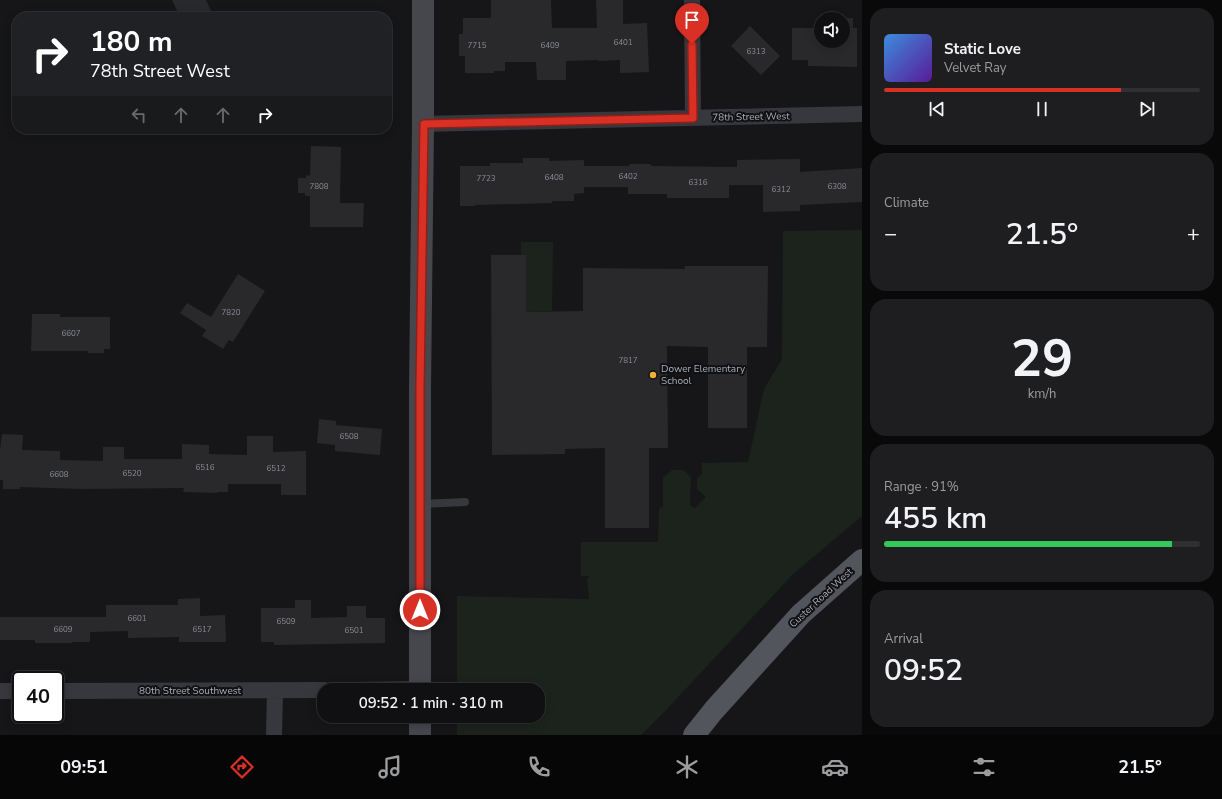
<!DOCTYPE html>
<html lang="en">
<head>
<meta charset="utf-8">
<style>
  body { margin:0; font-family:"Nunito Sans",sans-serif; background:#1e1e20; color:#f1f3f6; height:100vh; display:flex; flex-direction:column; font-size:15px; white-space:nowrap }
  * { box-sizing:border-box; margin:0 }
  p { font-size:13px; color:#9c9d9f }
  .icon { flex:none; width:22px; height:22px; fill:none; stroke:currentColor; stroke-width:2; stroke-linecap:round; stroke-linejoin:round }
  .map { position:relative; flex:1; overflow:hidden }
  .drawer { display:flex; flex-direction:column; gap:8px; padding:8px; background:#09090a; width:360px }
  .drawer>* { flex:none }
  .hud { position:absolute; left:12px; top:12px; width:380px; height:122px; border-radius:16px; box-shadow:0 2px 10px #0003,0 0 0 1px #303032; background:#202124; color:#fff; overflow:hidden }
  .tools { position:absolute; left:814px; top:12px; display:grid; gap:8px }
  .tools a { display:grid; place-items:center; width:36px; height:36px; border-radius:50%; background:#101012; box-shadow:0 2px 10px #0003,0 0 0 1px #303032; font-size:20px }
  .speed { position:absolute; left:12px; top:671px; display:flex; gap:8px; font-size:20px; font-weight:700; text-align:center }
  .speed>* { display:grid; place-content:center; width:52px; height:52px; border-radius:50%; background:#101012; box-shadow:0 2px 10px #0003,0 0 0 1px #303032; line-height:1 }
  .speed .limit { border:2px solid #111; border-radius:6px; background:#fff; color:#111 }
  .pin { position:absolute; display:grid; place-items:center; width:34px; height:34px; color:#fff; margin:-41px -17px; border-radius:50% 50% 50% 0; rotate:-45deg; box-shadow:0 0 4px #0007 }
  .pin .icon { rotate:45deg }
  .me { position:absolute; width:44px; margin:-22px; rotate:0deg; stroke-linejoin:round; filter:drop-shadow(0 0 3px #0008) }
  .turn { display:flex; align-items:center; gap:14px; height:84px; padding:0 12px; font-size:18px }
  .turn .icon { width:52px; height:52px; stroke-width:2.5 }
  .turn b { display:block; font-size:28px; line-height:34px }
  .lanes { display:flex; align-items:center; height:38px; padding:0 12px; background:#0003; justify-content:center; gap:20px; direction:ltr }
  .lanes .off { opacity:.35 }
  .big { font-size:30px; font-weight:600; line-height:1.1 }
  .drawer .card { flex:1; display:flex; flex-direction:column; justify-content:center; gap:6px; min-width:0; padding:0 14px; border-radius:16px; background:#1e1e20 }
  .drawer .dial { align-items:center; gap:0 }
  .dial b { font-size:52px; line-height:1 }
  .song { display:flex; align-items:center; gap:12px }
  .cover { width:48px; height:48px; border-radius:6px; background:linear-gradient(135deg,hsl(210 70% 55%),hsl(270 70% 35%)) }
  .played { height:4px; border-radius:2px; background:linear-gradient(90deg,#d93025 75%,#303032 75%) }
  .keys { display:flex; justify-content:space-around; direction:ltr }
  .heat { display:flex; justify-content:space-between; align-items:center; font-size:22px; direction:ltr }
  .charge { height:6px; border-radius:3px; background:linear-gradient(90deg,#34c759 91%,#303032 0) }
  .trip { position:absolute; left:317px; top:683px; width:228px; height:40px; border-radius:16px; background:#101012; box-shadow:0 2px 10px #0003,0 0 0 1px #303032; font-weight:600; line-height:40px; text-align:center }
  .tabs { display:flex; height:64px; justify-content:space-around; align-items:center; background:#060607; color:#9c9d9f }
  .tabs .icon { width:28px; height:28px }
  .tabs .selected { color:#d93025 }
  .tabs b { font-size:18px; color:#f1f3f6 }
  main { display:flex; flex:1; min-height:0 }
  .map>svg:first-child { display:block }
</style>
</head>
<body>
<main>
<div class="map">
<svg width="862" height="735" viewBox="0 0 862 735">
  <rect width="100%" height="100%" fill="#161618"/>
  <!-- green -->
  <path fill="#1c231d" d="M 862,230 L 862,516 L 792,575 L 666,710 L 641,735 L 457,735 L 457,716 L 538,716 L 538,690 L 457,690 L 457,596 L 589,599 L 587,579 L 589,576 L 581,576 L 581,542 L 658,542 L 659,509 L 663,506 L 663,478 L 672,470 L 683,470 L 691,477 L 690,505 L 695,508 L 706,497 L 697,489 L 697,478 L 702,474 L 702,463 L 748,462 L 764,389 L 782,359 L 783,231 Z
    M 521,242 L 553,242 L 552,311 L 526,312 L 526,255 L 521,255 Z"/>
  <!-- building -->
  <path fill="#29292c" d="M 172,0 L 206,0 L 214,17 L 180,17 Z
    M 491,0 L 551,0 L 552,28 L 597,28 L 596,0 L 623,0 L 623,24 L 647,23 L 649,72 L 620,73 L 620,60 L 598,61 L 598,60 L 566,61 L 566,80 L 537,80 L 536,62 L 505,62 L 505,71 L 494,71 L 494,73 L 465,73 L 465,56 L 459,56 L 459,34 L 463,34 L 463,18 L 491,18 Z
    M 833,18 L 853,18 L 853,28 L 857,28 L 857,67 L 808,66 L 808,60 L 792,60 L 792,28 L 821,28 L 821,41 L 843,41 L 843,19 L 833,19 Z
    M 750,26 L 780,56 L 761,75 L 731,46 Z
    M 311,146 L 341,147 L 340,203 L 364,203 L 363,227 L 310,227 L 310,196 L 305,196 L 305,193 L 298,193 L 298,178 L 306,178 L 306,175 L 310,176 Z
    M 523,158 L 549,158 L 549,161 L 584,160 L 584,166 L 629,166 L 629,164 L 651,164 L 651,166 L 737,167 L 737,160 L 800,159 L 800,172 L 862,168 L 862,202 L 800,205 L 800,211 L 763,212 L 763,185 L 729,185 L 729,198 L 667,198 L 667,194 L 628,194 L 628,187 L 584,187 L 584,193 L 574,194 L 574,201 L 552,201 L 552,203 L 475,205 L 475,206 L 460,206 L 460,166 L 490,166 L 490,163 L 523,163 Z
    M 491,255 L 526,255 L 526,312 L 583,311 L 583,268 L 685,269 L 685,266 L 768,266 L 767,347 L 747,347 L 747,428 L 708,428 L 708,347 L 667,346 L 668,448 L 649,448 L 649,528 L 605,528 L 605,448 L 565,449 L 565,454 L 492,455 Z
    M 238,274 L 265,291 L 233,342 L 229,340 L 223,349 L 202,336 L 206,330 L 180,313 L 187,303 L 211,317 Z
    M 32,314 L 60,314 L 60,317 L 110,317 L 110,349 L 104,349 L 104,353 L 88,353 L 88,351 L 31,351 Z
    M 319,419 L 336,421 L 336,425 L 382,429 L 380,455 L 335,451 L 335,445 L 317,443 Z
    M 2,434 L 23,435 L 22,450 L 60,451 L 60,460 L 103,461 L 103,447 L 124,447 L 124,459 L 182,459 L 182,444 L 209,445 L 209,454 L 247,455 L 247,436 L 273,436 L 273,452 L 306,451 L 306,495 L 281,495 L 281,484 L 228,484 L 228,492 L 217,492 L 217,493 L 183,492 L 184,488 L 81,489 L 20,487 L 20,489 L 3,489 L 3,480 L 0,480 L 0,450 Z
    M 200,598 L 200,616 L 225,615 L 226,642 L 179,642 L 179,637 L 128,638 L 128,631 L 90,632 L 90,642 L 72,642 L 72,643 L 35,643 L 35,640 L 0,640 L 0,617 L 106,617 L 106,605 L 178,605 L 178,599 Z
    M 295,600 L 311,600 L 311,618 L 347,617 L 347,606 L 366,606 L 366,618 L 385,618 L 385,643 L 274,645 L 274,642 L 261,642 L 261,608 L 295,608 Z"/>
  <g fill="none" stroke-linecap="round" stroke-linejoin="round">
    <!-- lane -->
    <path stroke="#37383d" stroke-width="8" d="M 421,504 L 465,502"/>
    <!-- street -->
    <path stroke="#37383d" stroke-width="16" d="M 692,0 L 693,118
      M 423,124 L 862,114
      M 354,690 L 420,689
      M 0,691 L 21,691
      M 55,691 L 324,690
      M 274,735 L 275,691"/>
    <!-- secondary -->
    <path stroke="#45474d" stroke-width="22" d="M 420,690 L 420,389 L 423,124 L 423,0
      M 420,735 L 420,716"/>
    <!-- primary -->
    <path stroke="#53555c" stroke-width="22" d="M 694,735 L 714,710 L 801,614 L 862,560"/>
  </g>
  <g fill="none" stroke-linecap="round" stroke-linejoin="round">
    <defs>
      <path id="route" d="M 420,610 L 420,389 L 424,124 L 693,118 L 692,44"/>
    </defs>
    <!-- route casing -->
    <use href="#route" stroke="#8d1f18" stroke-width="10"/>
    <!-- route -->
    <use href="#route" stroke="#d93025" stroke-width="7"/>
  </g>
  <!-- markers -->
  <circle fill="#f2b134" stroke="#111113" stroke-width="1.5" cx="653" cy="375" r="4"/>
  <g text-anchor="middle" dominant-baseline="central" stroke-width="4" stroke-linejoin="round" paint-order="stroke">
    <!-- number labels -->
    <g font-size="8" fill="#888b94">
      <text x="623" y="42">6401</text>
      <text x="477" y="45">7715</text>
      <text x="550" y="45">6409</text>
      <text x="756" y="51">6313</text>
      <text x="628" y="176">6402</text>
      <text x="554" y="177">6408</text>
      <text x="486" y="178">7723</text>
      <text x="698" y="182">6316</text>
      <text x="319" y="186">7808</text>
      <text x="837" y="186">6308</text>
      <text x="781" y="189">6312</text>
      <text x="231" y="312">7820</text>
      <text x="71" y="333">6607</text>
      <text x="628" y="360">7817</text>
      <text x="349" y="436">6508</text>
      <text x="205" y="467">6516</text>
      <text x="276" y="468">6512</text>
      <text x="132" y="473">6520</text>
      <text x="59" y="474">6608</text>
      <text x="137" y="618">6601</text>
      <text x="286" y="621">6509</text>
      <text x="63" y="629">6609</text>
      <text x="202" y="629">6517</text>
      <text x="354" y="630">6501</text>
    </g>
    <!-- street labels -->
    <g font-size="10" fill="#a8adb8" stroke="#111113">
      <text transform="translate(751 117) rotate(-1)">78th Street West</text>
      <text transform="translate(821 598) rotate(-43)">Custer Road West</text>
      <text x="190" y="691">80th Street Southwest</text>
    </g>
    <!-- poi labels -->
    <g font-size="10" fill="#a8adb8" stroke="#111113" text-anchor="start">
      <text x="661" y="369">Dower Elementary<tspan x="661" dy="12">School</tspan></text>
    </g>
  </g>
</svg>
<div class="tools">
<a><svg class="icon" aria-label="sound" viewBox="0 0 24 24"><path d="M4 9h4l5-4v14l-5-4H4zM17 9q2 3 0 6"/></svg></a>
</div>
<div class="speed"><div class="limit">40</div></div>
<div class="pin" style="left:692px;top:44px;background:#d93025"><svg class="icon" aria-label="arrive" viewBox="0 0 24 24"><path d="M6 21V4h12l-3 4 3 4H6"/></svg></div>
<svg class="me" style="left:420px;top:610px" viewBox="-20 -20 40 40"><circle r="17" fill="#d93025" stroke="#fff" stroke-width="3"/><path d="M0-11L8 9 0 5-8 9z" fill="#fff"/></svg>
<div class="trip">09:52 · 1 min · 310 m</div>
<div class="hud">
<div class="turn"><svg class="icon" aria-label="right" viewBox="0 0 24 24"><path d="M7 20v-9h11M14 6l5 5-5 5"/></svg><div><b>180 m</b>78th Street West</div></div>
<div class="lanes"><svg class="icon off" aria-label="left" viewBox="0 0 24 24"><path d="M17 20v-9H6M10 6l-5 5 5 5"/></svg><svg class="icon off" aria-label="ahead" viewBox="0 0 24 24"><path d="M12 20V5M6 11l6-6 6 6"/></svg><svg class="icon off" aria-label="ahead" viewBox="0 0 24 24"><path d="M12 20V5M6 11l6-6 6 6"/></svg><svg class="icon" aria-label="right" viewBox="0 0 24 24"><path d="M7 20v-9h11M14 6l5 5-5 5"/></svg></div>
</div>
</div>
<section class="drawer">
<div class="card">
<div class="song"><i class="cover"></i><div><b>Static Love</b><p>Velvet Ray</p></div></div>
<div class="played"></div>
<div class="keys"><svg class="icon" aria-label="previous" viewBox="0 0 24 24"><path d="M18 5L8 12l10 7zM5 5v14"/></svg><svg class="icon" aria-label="pause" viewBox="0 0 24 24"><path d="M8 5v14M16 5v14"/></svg><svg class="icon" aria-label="next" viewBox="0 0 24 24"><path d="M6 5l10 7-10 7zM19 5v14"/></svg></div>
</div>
<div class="card"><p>Climate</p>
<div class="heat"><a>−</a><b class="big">21.5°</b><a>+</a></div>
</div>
<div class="card dial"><b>29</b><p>km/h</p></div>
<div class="card"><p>Range · 91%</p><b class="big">455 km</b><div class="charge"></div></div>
<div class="card"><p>Arrival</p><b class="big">09:52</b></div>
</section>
</main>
<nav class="tabs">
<b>09:51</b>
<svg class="icon selected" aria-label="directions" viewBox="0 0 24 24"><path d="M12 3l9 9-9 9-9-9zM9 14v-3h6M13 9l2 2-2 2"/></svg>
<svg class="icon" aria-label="music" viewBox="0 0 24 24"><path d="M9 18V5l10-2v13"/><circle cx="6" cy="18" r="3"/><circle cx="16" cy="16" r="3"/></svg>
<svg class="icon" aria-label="phone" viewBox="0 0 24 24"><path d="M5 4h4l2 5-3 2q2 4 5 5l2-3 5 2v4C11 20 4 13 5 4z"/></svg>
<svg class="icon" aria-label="climate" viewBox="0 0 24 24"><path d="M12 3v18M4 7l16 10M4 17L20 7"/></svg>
<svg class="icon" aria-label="car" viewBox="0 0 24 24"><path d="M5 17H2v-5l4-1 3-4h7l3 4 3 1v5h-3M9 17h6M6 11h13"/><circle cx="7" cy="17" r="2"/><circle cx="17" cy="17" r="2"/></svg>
<svg class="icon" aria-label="filters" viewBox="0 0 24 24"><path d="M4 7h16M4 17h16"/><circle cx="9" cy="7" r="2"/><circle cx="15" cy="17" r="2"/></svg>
<b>21.5°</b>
</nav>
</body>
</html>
